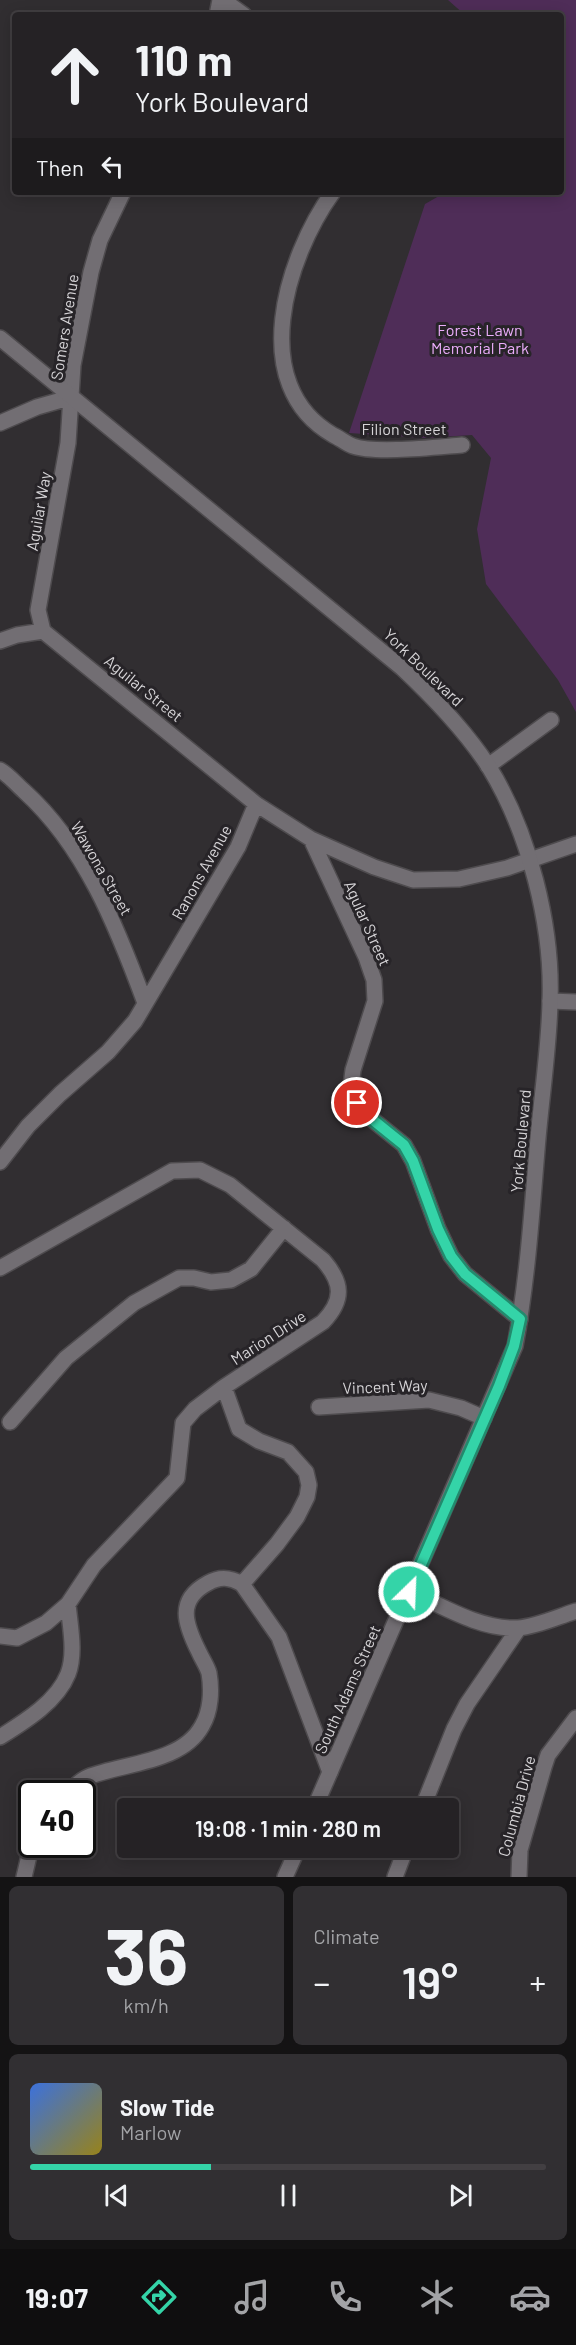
<!DOCTYPE html>
<html lang="en">
<head>
<meta charset="utf-8">
<style>
  body { margin:0; font-family:Barlow,sans-serif; background:#312f32; color:#f1f3f6; height:100vh; display:flex; flex-direction:column; font-size:22px; white-space:nowrap }
  * { box-sizing:border-box; margin:0 }
  p { font-size:20px; color:#a3a4a7 }
  .icon { flex:none; width:33px; height:33px; fill:none; stroke:currentColor; stroke-width:2; stroke-linecap:round; stroke-linejoin:round }
  .map { position:relative; height:1877px; overflow:hidden }
  .drawer { display:flex; flex-direction:column; gap:9px; padding:9px; background:#141314; flex:1 }
  .drawer>* { flex:none }
  .banner { position:absolute; left:12px; top:12px; width:552px; height:183px; border-radius:6px; box-shadow:0 3px 15px #0003,0 0 0 2px #423f42; background:#252225; color:#f1f3f6; overflow:hidden }
  .speed { position:absolute; left:18px; top:1780px; display:flex; gap:12px; font-size:30px; font-weight:700; text-align:center }
  .speed>* { display:grid; place-content:center; width:78px; height:78px; border-radius:50%; background:#252225; box-shadow:0 3px 15px #0003,0 0 0 2px #423f42; line-height:1 }
  .speed .limit { border:3px solid #111; border-radius:9px; background:#fff; color:#111 }
  .pin { position:absolute; display:grid; place-items:center; width:51px; height:51px; color:#fff; margin:-26px; border:3px solid #fff; border-radius:50%; box-shadow:0 2px 6px #0007 }
  .me { position:absolute; width:66px; margin:-33px; rotate:24deg; stroke-linejoin:round; filter:drop-shadow(0 0 4px #0008) }
  .turn { display:flex; align-items:center; gap:21px; height:126px; padding:0 24px; font-size:27px }
  .turn .icon { width:78px; height:78px; stroke-width:2.5 }
  .turn b { display:block; font-size:42px; line-height:51px }
  .then { display:flex; align-items:center; height:57px; padding:0 24px; background:#0003; gap:12px; font-size:22px }
  .big { font-size:45px; font-weight:600; line-height:1.1 }
  .drawer .widget { flex:1; display:flex; flex-direction:column; justify-content:center; gap:9px; min-width:0; padding:0 21px; border-radius:9px; background:#312f32 }
  .drawer .dial { align-items:center; gap:0 }
  .dial b { font-size:78px; line-height:1 }
  .song { display:flex; align-items:center; gap:18px }
  .cover { width:72px; height:72px; border-radius:9px; background:linear-gradient(135deg,hsl(220 70% 55%),hsl(50 70% 35%)) }
  .played { height:6px; border-radius:3px; background:linear-gradient(90deg,#34d4a8 35%,#423f42 35%) }
  .keys { display:flex; justify-content:space-around; direction:ltr }
  .heat { display:flex; justify-content:space-between; align-items:center; font-size:33px; direction:ltr }
  .drawer .tiles { flex:1; display:grid; gap:9px; grid-template-columns:1fr 1fr }
  .widget:last-child { grid-column:span 2 }
  .trip { position:absolute; left:117px; top:1798px; width:342px; height:60px; border-radius:6px; background:#252225; box-shadow:0 3px 15px #0003,0 0 0 2px #423f42; font-weight:600; line-height:60px; text-align:center }
  .dock { display:flex; height:96px; justify-content:space-around; align-items:center; background:#0f0e0f; color:#a3a4a7 }
  .dock .icon { width:42px; height:42px }
  .dock .active { color:#34d4a8 }
  .dock b { font-size:27px; color:#f1f3f6 }
  .map>svg:first-child { display:block }
</style>
</head>
<body>
<div class="map">
<svg width="576" height="1877" viewBox="0 0 576 1877">
  <rect width="100%" height="100%" fill="#312e31"/>
  <!-- green -->
  <path fill="#4f2d58" d="M 448,0 L 576,0 L 576,712 L 558,680 L 486,584 L 477,529 L 491,458 L 472,435 L 425,438 L 349,433 L 425,204 L 446,192 L 561,192 L 561,15 L 465,15 Z"/>
  <g fill="none" stroke-linecap="round" stroke-linejoin="round">
    <defs>
      <path id="street" d="M 223,0 L 244,15
        M 217,15 L 220,0
        M 333,192 C 286,257 246,385 333,435 C 340,438 346,444 353,446 C 375,454 436,447 462,445
        M 0,423 L 37,407 L 72,397
        M 43,631 L 38,610 L 68,443 L 73,365 L 91,272 L 100,240 L 123,192
        M 0,641 L 17,635 L 43,631 L 256,804 L 311,839 L 374,867 L 413,880 L 459,879 L 507,868 L 576,844
        M 488,766 L 551,720
        M 0,770 C 9,775 16,784 24,791 C 85,846 117,927 145,1003
        M 311,839 L 366,957 L 374,980 L 375,1001 L 353,1070 L 351,1086 L 357,1103 L 368,1116 L 404,1145 L 413,1161 L 438,1229 L 451,1256 L 465,1274 L 520,1319
        M 550,1001 L 576,1002
        M 0,1162 L 28,1126 L 60,1094 L 108,1052 L 135,1021 L 238,847 L 256,804
        M 0,1268 L 172,1171 L 200,1170 L 230,1185 L 323,1260 C 343,1283 344,1300 323,1322 L 224,1387 L 195,1409 L 183,1423 L 177,1478 L 94,1565 L 68,1604 L 46,1623 L 17,1638 L 0,1636
        M 224,1387 L 239,1429 L 259,1441 L 288,1452 L 306,1472 L 309,1485 L 307,1497 L 297,1517 L 277,1544 L 242,1584 L 279,1637 L 330,1772
        M 319,1407 L 429,1400 L 461,1408 L 484,1418
        M 10,1422 L 66,1358 L 134,1303 L 179,1278 L 194,1278 L 211,1282 L 231,1280 L 251,1269 L 284,1228
        M 409,1591 C 442,1606 481,1630 518,1628 C 538,1626 557,1617 576,1611
        M 0,1737 C 24,1722 57,1702 68,1674 C 76,1653 70,1626 68,1604
        M 67,1794 C 73,1788 80,1780 88,1777 C 123,1763 182,1763 202,1726 C 211,1711 212,1690 209,1673 C 207,1666 202,1659 199,1652 C 185,1624 176,1600 208,1583 C 220,1576 230,1577 242,1584
        M 422,1809 L 454,1729 L 467,1704 L 519,1628
        M 24,1877 L 32,1843
        M 395,1877 L 406,1848
        M 519,1877 L 520,1850 L 544,1767 L 548,1755 L 576,1718"/>
      <path id="secondary" d="M 0,338 L 402,668 C 434,698 465,730 489,767 C 529,832 553,926 550,1002 C 549,1047 542,1093 538,1138 C 532,1208 528,1278 515,1346 L 314,1809
        M 285,1877 L 298,1848"/>
    </defs>
    <!-- street casing -->
    <use href="#street" stroke="#4e4b4e" stroke-width="18"/>
    <!-- secondary casing -->
    <use href="#secondary" stroke="#4e4b4e" stroke-width="18"/>
    <!-- street -->
    <use href="#street" stroke="#726e73" stroke-width="15"/>
    <!-- secondary -->
    <use href="#secondary" stroke="#726e73" stroke-width="15"/>
  </g>
  <g fill="none" stroke-linecap="round" stroke-linejoin="round">
    <defs>
      <path id="route" d="M 357,1103 L 368,1116 L 404,1145 L 413,1161 L 438,1229 L 451,1256 L 465,1274 L 520,1319 L 514,1346 L 499,1386 L 409,1592"/>
    </defs>
    <!-- route casing -->
    <use href="#route" stroke="#228a6d" stroke-width="15"/>
    <!-- route -->
    <use href="#route" stroke="#34d4a8" stroke-width="10"/>
  </g>
  <g text-anchor="middle" dominant-baseline="central" stroke-width="6" stroke-linejoin="round" paint-order="stroke">
    <!-- street labels -->
    <g font-size="16" fill="#d6d4d7" stroke="#272428">
      <text transform="translate(64 327) rotate(-81)">Somers Avenue</text>
      <text x="404" y="428">Filion Street</text>
      <text transform="translate(38 511) rotate(-80)">Aguilar Way</text>
      <text transform="translate(424 667) rotate(44)">York Boulevard</text>
      <text transform="translate(144 688) rotate(39)">Aguilar Street</text>
      <text transform="translate(102 868) rotate(60)">Wawona Street</text>
      <text transform="translate(201 872) rotate(-61)">Ranons Avenue</text>
      <text transform="translate(368 923) rotate(66)">Agular Street</text>
      <text transform="translate(520 1141) rotate(-85)">York Boulevard</text>
      <text transform="translate(268 1337) rotate(-33)">Marion Drive</text>
      <text transform="translate(385 1386) rotate(-2)">Vincent Way</text>
      <text transform="translate(347 1689) rotate(-66)">South Adams Street</text>
      <text transform="translate(516 1806) rotate(-75)">Columbia Drive</text>
    </g>
    <!-- park labels -->
    <g font-size="16" fill="#eaacfa" stroke="#272428">
      <text x="480" y="329">Forest Lawn<tspan x="480" dy="18">Memorial Park</tspan></text>
    </g>
  </g>
</svg>
<div class="speed"><div class="limit">40</div></div>
<div class="pin" style="left:357px;top:1103px;background:#d93025"><svg class="icon" aria-label="arrive" viewBox="0 0 24 24"><path d="M6 21V4h12l-3 4 3 4H6"/></svg></div>
<svg class="me" style="left:409px;top:1592px" viewBox="-20 -20 40 40"><circle r="17" fill="#34d4a8" stroke="#fff" stroke-width="3"/><path d="M0-11L8 9 0 5-8 9z" fill="#fff"/></svg>
<div class="trip">19:08 · 1 min · 280 m</div>
<div class="banner">
<div class="turn"><svg class="icon" aria-label="ahead" viewBox="0 0 24 24"><path d="M12 20V5M6 11l6-6 6 6"/></svg><div><b>110 m</b>York Boulevard</div></div>
<div class="then">Then<svg class="icon" aria-label="left" viewBox="0 0 24 24"><path d="M17 20v-9H6M10 6l-5 5 5 5"/></svg></div>
</div>
</div>
<section class="drawer">
<div class="tiles">
<div class="widget dial"><b>36</b><p>km/h</p></div>
<div class="widget"><p>Climate</p>
<div class="heat"><a>−</a><b class="big">19°</b><a>+</a></div>
</div>
<div class="widget">
<div class="song"><i class="cover"></i><div><b>Slow Tide</b><p>Marlow</p></div></div>
<div class="played"></div>
<div class="keys"><svg class="icon" aria-label="previous" viewBox="0 0 24 24"><path d="M18 5L8 12l10 7zM5 5v14"/></svg><svg class="icon" aria-label="pause" viewBox="0 0 24 24"><path d="M8 5v14M16 5v14"/></svg><svg class="icon" aria-label="next" viewBox="0 0 24 24"><path d="M6 5l10 7-10 7zM19 5v14"/></svg></div>
</div>
</div>
</section>
<nav class="dock">
<b>19:07</b>
<svg class="icon active" aria-label="directions" viewBox="0 0 24 24"><path d="M12 3l9 9-9 9-9-9zM9 14v-3h6M13 9l2 2-2 2"/></svg>
<svg class="icon" aria-label="music" viewBox="0 0 24 24"><path d="M9 18V5l10-2v13"/><circle cx="6" cy="18" r="3"/><circle cx="16" cy="16" r="3"/></svg>
<svg class="icon" aria-label="phone" viewBox="0 0 24 24"><path d="M5 4h4l2 5-3 2q2 4 5 5l2-3 5 2v4C11 20 4 13 5 4z"/></svg>
<svg class="icon" aria-label="climate" viewBox="0 0 24 24"><path d="M12 3v18M4 7l16 10M4 17L20 7"/></svg>
<svg class="icon" aria-label="car" viewBox="0 0 24 24"><path d="M5 17H2v-5l4-1 3-4h7l3 4 3 1v5h-3M9 17h6M6 11h13"/><circle cx="7" cy="17" r="2"/><circle cx="17" cy="17" r="2"/></svg>
</nav>
</body>
</html>
